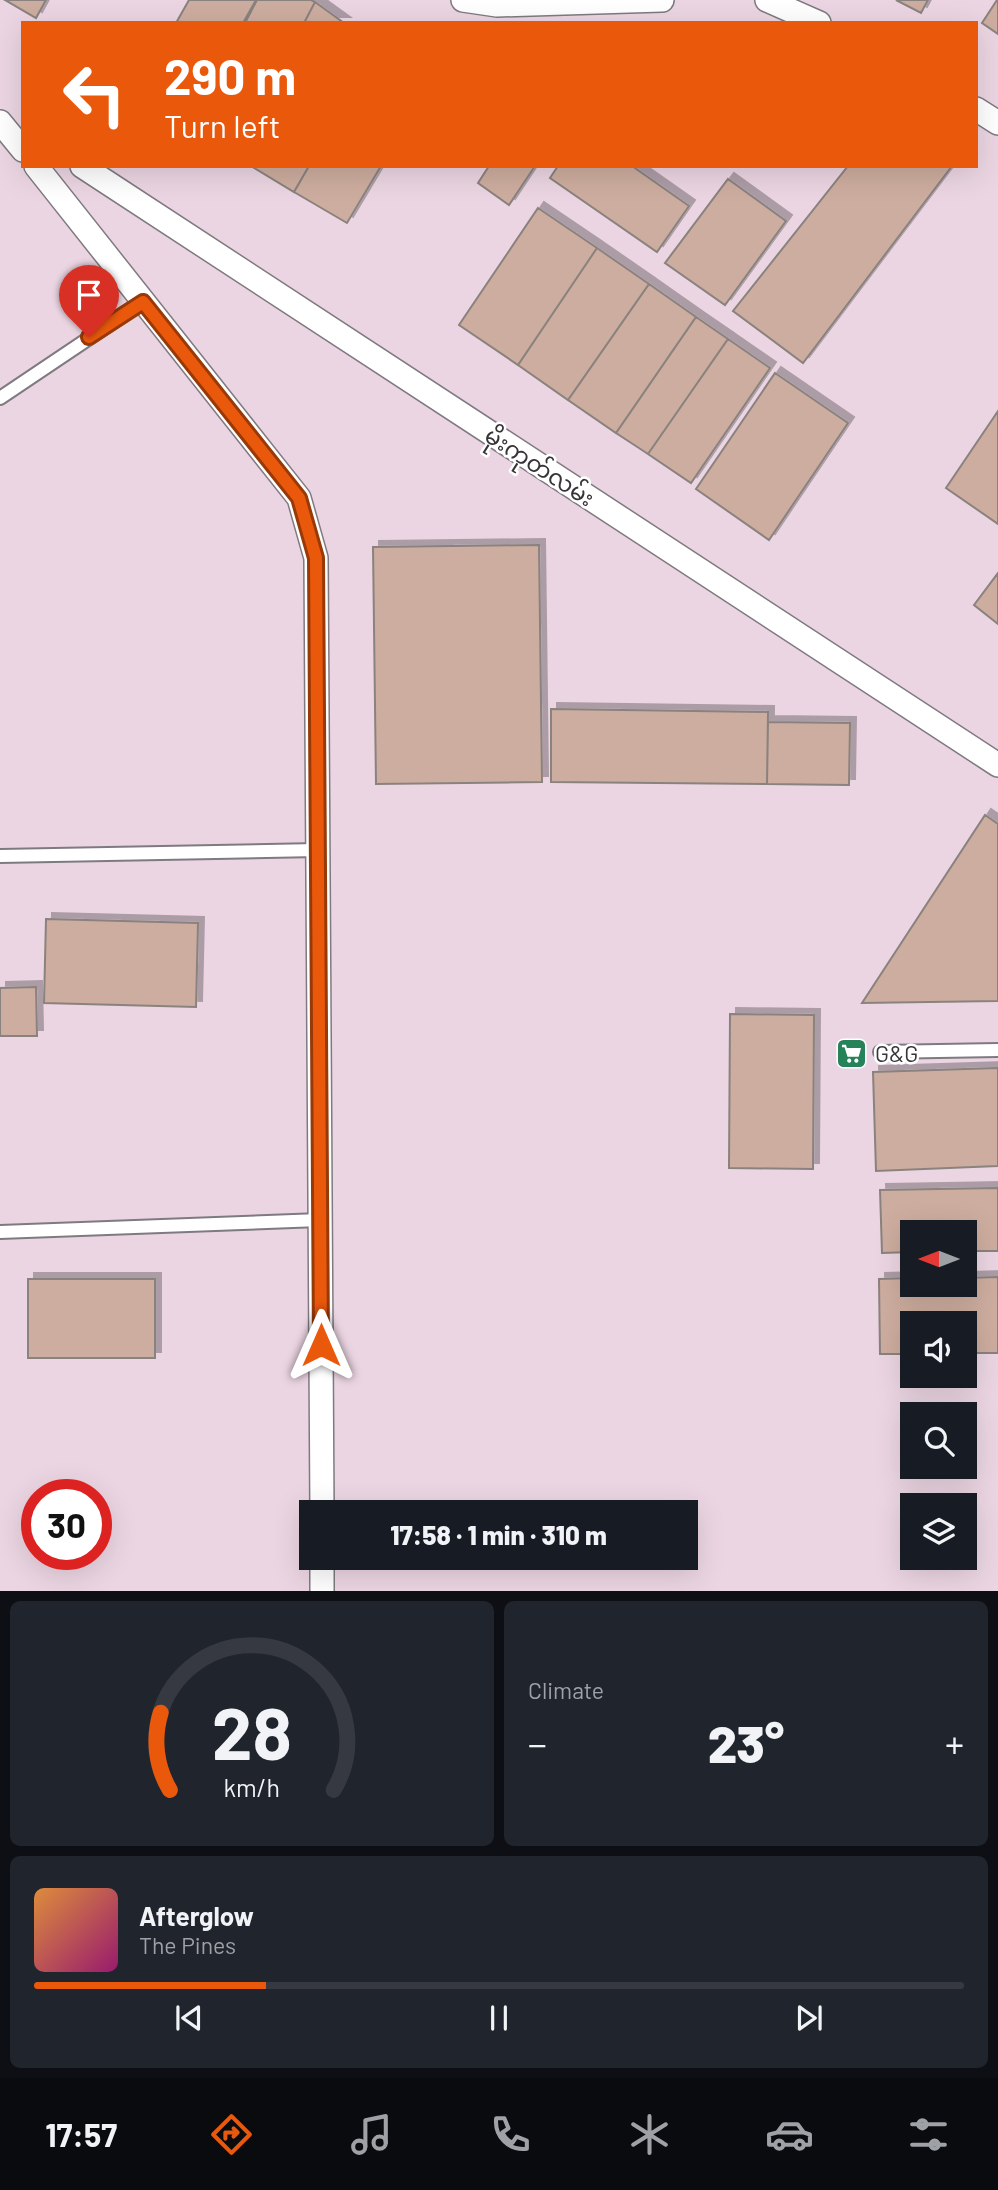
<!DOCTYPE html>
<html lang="en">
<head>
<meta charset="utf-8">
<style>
  body { margin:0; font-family:Barlow,"Noto Sans Myanmar",sans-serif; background:#20242c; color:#f1f3f6; height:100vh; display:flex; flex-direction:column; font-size:26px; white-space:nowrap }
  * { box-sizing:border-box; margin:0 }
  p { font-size:23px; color:#9ea1a6 }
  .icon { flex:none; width:38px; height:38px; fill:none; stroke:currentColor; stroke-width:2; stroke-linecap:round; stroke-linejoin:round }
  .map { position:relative; height:1591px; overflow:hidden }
  .side { display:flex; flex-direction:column; gap:10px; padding:10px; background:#0d0f14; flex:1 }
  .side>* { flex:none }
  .hud { position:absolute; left:21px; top:21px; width:957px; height:147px; border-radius:0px; box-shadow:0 7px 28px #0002; background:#ea580c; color:#fff; overflow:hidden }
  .needle { width:46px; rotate:270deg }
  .fabs { position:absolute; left:900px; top:1220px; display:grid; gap:14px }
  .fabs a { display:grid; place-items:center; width:77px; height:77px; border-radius:0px; background:#171b24; box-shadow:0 7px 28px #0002; font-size:35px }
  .speed { position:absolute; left:21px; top:1479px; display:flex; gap:14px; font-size:35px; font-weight:700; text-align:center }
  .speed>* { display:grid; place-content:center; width:91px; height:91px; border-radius:50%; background:#171b24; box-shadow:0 7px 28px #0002; line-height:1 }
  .speed .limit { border:10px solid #d22; background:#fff; color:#111 }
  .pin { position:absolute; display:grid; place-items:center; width:60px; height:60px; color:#fff; margin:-72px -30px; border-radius:50% 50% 50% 0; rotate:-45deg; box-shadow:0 0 7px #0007 }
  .pin .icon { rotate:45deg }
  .me { position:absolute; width:77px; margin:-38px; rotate:0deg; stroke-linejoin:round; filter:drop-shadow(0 0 5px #0008) }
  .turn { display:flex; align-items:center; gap:24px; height:147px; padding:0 28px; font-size:32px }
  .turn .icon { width:91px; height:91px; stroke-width:2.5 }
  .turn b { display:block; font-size:49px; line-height:60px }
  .big { font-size:52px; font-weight:800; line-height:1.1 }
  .side .widget { flex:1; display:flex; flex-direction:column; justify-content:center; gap:10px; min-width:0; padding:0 24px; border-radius:10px; background:#20242c }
  .side .dial { align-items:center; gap:0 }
  .dial svg { height:182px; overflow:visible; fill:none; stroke:#363941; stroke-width:7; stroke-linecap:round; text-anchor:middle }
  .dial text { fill:#f1f3f6; stroke:none }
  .song { display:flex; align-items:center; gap:21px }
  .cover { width:84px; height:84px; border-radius:10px; background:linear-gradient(135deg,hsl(30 70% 55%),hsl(320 70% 35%)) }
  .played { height:7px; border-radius:4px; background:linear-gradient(90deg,#ea580c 25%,#363941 25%) }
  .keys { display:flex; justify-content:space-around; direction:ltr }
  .heat { display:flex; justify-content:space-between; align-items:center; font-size:38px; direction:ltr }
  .side .tiles { flex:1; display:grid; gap:10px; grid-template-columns:1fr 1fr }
  .widget:last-child { grid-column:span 2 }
  .trip { position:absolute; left:299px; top:1500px; width:399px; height:70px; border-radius:0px; background:#171b24; box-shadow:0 7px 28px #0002; font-weight:800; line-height:70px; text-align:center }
  .tabs { display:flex; height:112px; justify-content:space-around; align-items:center; background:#090b0e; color:#9ea1a6 }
  .tabs .icon { width:49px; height:49px }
  .tabs .active { color:#ea580c }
  .tabs b { font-size:32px; color:#f1f3f6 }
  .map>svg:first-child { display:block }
</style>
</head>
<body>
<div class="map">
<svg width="998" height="1592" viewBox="0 0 998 1592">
  <defs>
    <filter id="shadow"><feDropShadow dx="6" dy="-6" stdDeviation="0" flood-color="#0004"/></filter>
  </defs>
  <rect width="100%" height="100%" fill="#e9e4eb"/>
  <!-- industrial -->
  <path fill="#ebd5e2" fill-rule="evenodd" d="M 0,0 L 998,0 L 998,1591 L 0,1592 ZM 23,23 L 976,23 L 976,166 L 23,166 ZM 912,1232 L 964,1232 L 964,1284 L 912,1284 ZM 912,1323 L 964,1323 L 964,1376 L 912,1376 ZM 912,1414 L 964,1414 L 964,1466 L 912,1466 ZM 37,1494 L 96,1494 L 96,1554 L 37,1554 ZM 912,1505 L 964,1505 L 964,1558 L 912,1558 ZM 312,1512 L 686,1512 L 686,1558 L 312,1558 Z"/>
  <!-- building -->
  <path fill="#cdad9f" stroke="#8a827f" stroke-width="2" filter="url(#shadow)" d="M 5,0 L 46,0 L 36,18 Z
    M 189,0 L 256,0 L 243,23 L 176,23 Z
    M 257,0 L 311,0 L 315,2 L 304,23 L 245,23 Z
    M 896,0 L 928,0 L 921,13 Z
    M 997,0 L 998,0 L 998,34 L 982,23 Z
    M 315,2 L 344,23 L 304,23 Z
    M 251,166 L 309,166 L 294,192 Z
    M 309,166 L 381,166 L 347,223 L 294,192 Z
    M 489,166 L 535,166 L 509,205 L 478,183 Z
    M 558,166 L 632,166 L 689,206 L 657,252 L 550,178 Z
    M 848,166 L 952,166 L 803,363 L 733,311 Z
    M 728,179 L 786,221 L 725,305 L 665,263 Z
    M 538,208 L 597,248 L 518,365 L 459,325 Z
    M 597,248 L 649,284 L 568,400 L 518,365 Z
    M 649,284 L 696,317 L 616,433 L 568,400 Z
    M 696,317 L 728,339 L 648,454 L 616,433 Z
    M 728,339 L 770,368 L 691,483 L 648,454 Z
    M 775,373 L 848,423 L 769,540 L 696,489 Z
    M 998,411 L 998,524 L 946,488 Z
    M 539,545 L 542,782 L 376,784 L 373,547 Z
    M 998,573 L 998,624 L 974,605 Z
    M 551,709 L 768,712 L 767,784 L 551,782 Z
    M 768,722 L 850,723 L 849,785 L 767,784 Z
    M 985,815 L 998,824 L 998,1001 L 862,1003 Z
    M 46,919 L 198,923 L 196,1007 L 44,1003 Z
    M 36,987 L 37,1036 L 0,1036 L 0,988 Z
    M 730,1014 L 814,1015 L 813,1169 L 729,1168 Z
    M 998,1068 L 998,1166 L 876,1171 L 873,1072 Z
    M 998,1188 L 998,1251 L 964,1251 L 964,1232 L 912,1232 L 912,1252 L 882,1253 L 880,1190 Z
    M 998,1277 L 998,1353 L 964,1353 L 964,1323 L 912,1323 L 912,1354 L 880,1354 L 879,1279 L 912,1278 L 912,1284 L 964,1284 L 964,1278 Z
    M 28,1279 L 155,1279 L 155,1358 L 28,1358 Z"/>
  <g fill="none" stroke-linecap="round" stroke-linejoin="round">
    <defs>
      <path id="lane" d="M 0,398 L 143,302
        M 0,856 L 318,850
        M 880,1052 L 998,1050
        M 0,1232 L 320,1220"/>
      <path id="street" d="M 463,0 L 497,5 L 662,0
        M 767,0 L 819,23
        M 976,109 L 998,123
        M 0,122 L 23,150
        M 36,166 L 299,498 L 316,558 L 322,1512
        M 82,166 L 998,765
        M 322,1558 L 322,1592"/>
    </defs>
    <!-- lane casing -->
    <use href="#lane" stroke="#7f7a80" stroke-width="16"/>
    <!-- street casing -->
    <use href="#street" stroke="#7f7a80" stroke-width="26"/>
    <!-- lane -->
    <use href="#lane" stroke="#fff" stroke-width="12"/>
    <!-- street -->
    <use href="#street" stroke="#fff" stroke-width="23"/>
  </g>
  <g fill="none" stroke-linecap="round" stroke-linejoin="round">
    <defs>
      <path id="route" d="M 89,337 L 143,302 L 299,498 L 316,558 L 321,1345"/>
    </defs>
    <!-- route casing -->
    <use href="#route" stroke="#983908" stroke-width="18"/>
    <!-- route -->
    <use href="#route" stroke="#ea580c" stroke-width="12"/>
  </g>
  <!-- icons -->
  <defs>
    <symbol id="supermarket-square" viewBox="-11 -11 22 22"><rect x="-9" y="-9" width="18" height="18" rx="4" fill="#268258" stroke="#fff"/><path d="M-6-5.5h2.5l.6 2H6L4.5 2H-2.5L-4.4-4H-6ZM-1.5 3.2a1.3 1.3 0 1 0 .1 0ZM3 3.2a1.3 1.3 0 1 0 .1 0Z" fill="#fff"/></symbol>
  </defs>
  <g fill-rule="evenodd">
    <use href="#supermarket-square" x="834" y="1036" width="35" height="35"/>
  </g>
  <g text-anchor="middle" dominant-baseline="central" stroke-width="5" stroke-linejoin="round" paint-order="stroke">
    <!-- street labels -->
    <g font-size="23" fill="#373437" stroke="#fff">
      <text transform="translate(540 466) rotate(33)">မိုးကုတ်လမ်း</text>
    </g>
    <!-- poi labels -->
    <g font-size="23" fill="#373437" stroke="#fff" text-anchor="start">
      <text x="875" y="1053">G&amp;G</text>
    </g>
  </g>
</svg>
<div class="fabs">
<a><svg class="needle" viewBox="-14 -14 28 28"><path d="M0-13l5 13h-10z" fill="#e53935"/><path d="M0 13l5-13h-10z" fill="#9ea1a6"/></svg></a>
<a><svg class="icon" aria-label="sound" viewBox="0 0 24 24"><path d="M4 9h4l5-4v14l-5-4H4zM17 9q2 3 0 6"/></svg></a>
<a><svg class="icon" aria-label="search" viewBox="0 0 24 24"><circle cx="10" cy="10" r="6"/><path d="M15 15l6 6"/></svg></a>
<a><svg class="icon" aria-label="layers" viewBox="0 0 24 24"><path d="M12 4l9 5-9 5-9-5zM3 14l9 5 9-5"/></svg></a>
</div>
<div class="speed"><div class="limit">30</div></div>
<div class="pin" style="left:89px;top:337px;background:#d93025"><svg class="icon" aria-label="arrive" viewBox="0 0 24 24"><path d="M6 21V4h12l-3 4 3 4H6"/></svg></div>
<svg class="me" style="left:321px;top:1345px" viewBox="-20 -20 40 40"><path d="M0-17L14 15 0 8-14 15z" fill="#ea580c" stroke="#fff" stroke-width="4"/></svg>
<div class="trip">17:58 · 1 min · 310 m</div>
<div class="hud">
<div class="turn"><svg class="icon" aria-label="left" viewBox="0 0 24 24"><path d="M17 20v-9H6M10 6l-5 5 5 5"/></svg><div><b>290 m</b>Turn left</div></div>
</div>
</div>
<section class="side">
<div class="tiles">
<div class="widget dial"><svg viewBox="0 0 100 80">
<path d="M14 69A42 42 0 1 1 86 69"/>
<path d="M14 69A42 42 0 0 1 10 35" stroke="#ea580c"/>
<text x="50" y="56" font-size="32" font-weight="700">28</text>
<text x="50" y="72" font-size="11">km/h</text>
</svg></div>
<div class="widget"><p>Climate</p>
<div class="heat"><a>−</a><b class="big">23°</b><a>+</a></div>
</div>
<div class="widget">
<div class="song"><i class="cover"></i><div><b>Afterglow</b><p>The Pines</p></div></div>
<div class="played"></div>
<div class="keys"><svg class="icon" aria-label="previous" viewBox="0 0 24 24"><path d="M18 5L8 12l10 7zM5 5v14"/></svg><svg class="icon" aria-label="pause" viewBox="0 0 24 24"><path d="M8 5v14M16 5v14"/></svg><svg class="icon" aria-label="next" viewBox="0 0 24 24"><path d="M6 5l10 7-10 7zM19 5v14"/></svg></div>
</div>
</div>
</section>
<nav class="tabs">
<b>17:57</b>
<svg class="icon active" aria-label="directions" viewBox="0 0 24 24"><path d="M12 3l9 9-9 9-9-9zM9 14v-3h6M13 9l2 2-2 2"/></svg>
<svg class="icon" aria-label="music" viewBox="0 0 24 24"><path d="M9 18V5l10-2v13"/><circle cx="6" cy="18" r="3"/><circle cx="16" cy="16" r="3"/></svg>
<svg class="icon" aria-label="phone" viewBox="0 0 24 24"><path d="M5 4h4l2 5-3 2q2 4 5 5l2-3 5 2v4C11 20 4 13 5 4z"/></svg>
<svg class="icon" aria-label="climate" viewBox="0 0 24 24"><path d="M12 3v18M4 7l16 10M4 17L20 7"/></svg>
<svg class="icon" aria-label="car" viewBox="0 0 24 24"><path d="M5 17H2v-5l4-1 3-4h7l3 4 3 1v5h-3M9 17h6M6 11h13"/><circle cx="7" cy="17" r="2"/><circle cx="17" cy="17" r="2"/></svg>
<svg class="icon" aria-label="filters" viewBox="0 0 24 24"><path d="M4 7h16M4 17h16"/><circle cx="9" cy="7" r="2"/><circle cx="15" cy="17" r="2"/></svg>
</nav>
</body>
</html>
